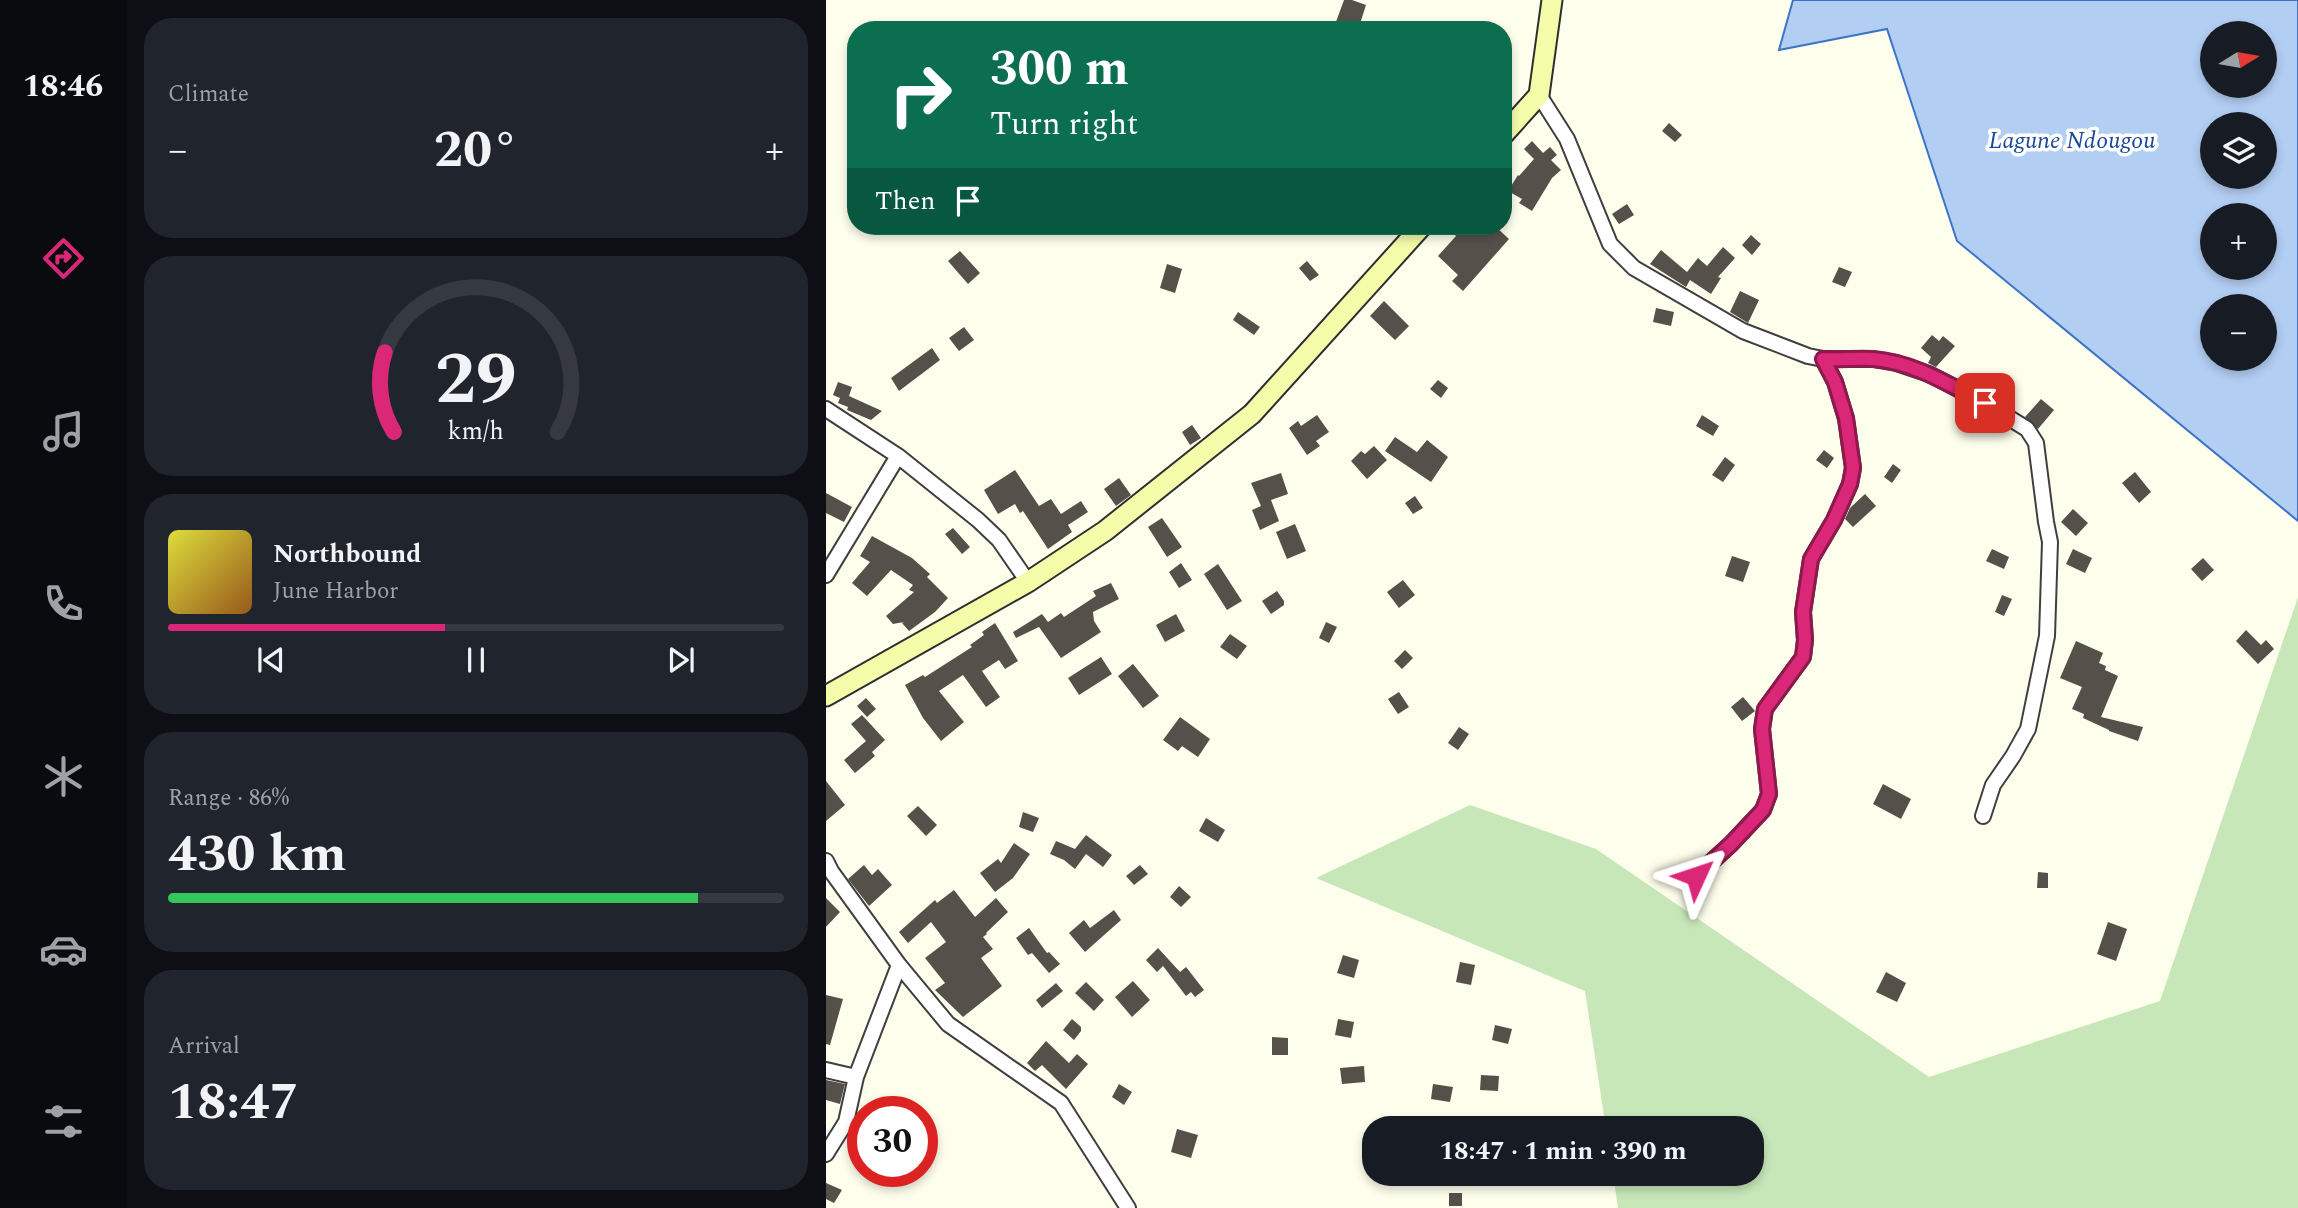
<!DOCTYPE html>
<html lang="en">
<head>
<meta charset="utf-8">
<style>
  body { margin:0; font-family:Spectral,serif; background:#20242c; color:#f1f3f6; height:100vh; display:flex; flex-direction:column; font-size:26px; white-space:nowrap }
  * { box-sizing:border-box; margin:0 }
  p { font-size:23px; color:#9ea1a6 }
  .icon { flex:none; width:38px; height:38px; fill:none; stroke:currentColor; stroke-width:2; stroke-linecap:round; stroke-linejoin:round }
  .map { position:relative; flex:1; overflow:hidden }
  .drawer { display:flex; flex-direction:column; gap:18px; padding:18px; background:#0d0f14; width:700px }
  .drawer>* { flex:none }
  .guide { position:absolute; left:21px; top:21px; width:665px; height:214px; border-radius:28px; box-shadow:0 4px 10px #0003; background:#0b6e4f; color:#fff; overflow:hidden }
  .needle { width:46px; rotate:79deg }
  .tools { position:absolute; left:1374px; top:21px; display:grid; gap:14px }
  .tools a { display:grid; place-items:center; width:77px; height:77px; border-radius:50%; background:#171b24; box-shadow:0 4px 10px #0003; font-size:35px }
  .speed { position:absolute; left:21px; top:1096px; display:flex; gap:14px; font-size:35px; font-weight:700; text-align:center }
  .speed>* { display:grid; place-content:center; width:91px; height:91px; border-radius:50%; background:#171b24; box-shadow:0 4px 10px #0003; line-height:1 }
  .speed .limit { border:10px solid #d22; background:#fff; color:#111 }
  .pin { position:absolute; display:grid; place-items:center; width:60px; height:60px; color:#fff; margin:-30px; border-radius:14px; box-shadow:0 4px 10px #0006 }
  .me { position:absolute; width:77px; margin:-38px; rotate:48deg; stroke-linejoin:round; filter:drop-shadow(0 0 5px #0008) }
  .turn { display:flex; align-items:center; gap:24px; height:147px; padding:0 28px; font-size:32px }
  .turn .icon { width:91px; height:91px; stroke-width:2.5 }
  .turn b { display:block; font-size:49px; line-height:60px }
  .then { display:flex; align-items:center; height:66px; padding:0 28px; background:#0003; gap:14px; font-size:26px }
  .big { font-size:52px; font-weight:700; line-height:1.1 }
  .drawer .tile { flex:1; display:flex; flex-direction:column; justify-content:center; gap:10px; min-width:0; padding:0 24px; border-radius:28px; background:#20242c }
  .drawer .dial { align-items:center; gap:0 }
  .dial svg { height:182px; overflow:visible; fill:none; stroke:#363941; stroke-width:7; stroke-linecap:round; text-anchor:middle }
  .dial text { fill:#f1f3f6; stroke:none }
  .song { display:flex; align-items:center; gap:21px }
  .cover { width:84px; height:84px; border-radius:10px; background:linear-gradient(135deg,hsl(60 70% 55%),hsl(30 70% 35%)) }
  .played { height:7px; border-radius:4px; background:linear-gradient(90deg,#db2777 45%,#363941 45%) }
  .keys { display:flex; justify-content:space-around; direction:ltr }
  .heat { display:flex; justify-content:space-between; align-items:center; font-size:38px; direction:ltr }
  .charge { height:10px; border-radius:5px; background:linear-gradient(90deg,#34c759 86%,#363941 0) }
  .trip { position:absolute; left:536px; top:1116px; width:402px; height:70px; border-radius:28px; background:#171b24; box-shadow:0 4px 10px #0003; font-weight:700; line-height:70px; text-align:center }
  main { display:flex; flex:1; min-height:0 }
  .tab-bar { display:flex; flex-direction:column; width:126px; justify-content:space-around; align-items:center; background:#090b0e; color:#9ea1a6 }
  .tab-bar .icon { width:49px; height:49px }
  .tab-bar .on { color:#db2777 }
  .tab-bar b { font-size:32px; color:#f1f3f6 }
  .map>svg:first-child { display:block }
</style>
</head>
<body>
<main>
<nav class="tab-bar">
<b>18:46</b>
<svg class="icon on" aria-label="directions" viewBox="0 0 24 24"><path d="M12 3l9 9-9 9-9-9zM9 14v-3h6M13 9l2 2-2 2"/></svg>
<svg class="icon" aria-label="music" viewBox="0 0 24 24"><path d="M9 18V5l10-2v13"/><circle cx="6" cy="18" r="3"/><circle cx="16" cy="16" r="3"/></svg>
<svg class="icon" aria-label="phone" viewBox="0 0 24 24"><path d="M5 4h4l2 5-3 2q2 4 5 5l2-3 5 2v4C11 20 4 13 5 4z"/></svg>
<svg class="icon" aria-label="climate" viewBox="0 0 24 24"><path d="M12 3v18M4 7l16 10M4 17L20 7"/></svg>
<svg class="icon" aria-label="car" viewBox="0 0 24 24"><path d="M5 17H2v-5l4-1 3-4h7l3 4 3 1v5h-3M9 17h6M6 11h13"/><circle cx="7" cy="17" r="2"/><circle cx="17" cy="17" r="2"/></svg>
<svg class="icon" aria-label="filters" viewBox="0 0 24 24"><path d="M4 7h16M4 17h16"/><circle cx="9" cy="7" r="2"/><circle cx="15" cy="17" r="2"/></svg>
</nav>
<section class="drawer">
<div class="tile"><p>Climate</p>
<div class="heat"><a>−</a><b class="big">20°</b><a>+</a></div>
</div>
<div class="tile dial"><svg viewBox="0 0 100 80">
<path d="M14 69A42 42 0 1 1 86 69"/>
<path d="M14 69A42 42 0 0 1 10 34" stroke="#db2777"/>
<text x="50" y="56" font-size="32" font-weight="700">29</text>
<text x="50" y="72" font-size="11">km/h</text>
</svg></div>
<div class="tile">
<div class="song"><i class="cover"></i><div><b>Northbound</b><p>June Harbor</p></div></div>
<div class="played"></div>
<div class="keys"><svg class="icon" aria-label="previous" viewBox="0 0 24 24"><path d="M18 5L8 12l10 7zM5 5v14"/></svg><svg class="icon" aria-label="pause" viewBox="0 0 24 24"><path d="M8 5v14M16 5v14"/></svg><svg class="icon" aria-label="next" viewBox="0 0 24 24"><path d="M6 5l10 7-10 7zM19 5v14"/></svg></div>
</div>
<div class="tile"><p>Range · 86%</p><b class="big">430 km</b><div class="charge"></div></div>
<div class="tile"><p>Arrival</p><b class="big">18:47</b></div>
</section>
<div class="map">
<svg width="1472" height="1208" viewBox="0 0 1472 1208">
  <rect width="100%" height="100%" fill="#fefeed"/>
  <!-- green -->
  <path fill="#c7e7b8" d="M 1472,597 L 1472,1208 L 792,1208 L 787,1174 L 926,1174 L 926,1129 L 780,1129 L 759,991 L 490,878 L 644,805 L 770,849 L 1103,1077 L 1334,1001 Z"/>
  <!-- water -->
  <path fill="#b3cef3" stroke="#3d74c8" stroke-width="2" fill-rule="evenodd" d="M 967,0 L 1472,0 L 1472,521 L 1131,241 L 1061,29 L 953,50 ZM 1386,33 L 1438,33 L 1438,86 L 1386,86 ZM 1386,124 L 1438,124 L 1438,177 L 1386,177 ZM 1386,215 L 1438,215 L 1438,268 L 1386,268 ZM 1386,306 L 1438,306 L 1438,359 L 1386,359 Z"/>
  <!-- building -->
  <path fill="#555049" d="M 518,0 L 526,0 L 540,5 L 532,30 L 507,30 Z
    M 843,123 L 856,135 L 849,142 L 836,131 Z
    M 706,141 L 717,153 L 724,147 L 731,155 L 725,160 L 735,170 L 726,178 L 706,211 L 693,203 L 696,199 L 682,191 L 692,175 L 693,176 L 708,159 L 698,149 Z
    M 801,204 L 808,215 L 793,224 L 786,214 Z
    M 620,226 L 669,226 L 683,239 L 637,291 L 626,281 L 632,275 L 612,256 L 630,236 Z
    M 925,235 L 935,244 L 926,255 L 916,245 Z
    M 897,247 L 909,258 L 892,277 L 895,278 L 885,294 L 864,280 L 860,287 L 824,264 L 835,250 L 861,272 L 872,258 L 881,266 Z
    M 134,251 L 154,273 L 142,284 L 122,261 Z
    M 481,261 L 493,275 L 484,281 L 473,268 Z
    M 341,264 L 356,269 L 349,293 L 334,288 Z
    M 1013,267 L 1026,272 L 1019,287 L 1006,282 Z
    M 914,291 L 933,300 L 922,323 L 904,312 Z
    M 558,301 L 583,326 L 569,340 L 544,316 Z
    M 830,308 L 848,312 L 845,326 L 827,322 Z
    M 412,312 L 434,327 L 428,335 L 407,320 Z
    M 138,327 L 148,340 L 133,351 L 123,338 Z
    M 1106,335 L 1113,341 L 1117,336 L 1129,346 L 1110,367 L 1102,363 L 1105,357 L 1095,348 Z
    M 106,348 L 114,360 L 73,391 L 65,378 Z
    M 612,380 L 622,388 L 615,398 L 604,389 Z
    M 12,382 L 26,387 L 23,396 L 56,411 L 45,420 L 21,410 L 22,407 L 12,403 L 14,398 L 7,395 Z
    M 1215,399 L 1228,410 L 1212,429 L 1199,417 Z
    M 491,415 L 503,432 L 490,441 L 494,446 L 481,455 L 463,428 L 472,421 L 475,426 Z
    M 876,415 L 893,426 L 887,436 L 870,426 Z
    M 366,425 L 375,438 L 364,445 L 356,432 Z
    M 569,437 L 591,452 L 601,440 L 622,457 L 605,482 L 559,451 Z
    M 548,446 L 561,460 L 541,479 L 525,461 L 535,451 L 539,454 Z
    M 998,450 L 1008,458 L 1001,468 L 990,460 Z
    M 899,457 L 909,465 L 897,482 L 886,475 Z
    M 1067,464 L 1075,470 L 1066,483 L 1058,477 Z
    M 189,470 L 213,506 L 225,499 L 235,514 L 255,501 L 262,512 L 242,525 L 246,532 L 222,549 L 197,511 L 194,513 L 189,504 L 172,514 L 158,490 Z
    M 1309,472 L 1325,492 L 1313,503 L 1296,483 Z
    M 455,473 L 462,494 L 445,500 L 453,521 L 434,530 L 426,510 L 435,506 L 425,483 Z
    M 293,478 L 305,495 L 290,506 L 278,489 Z
    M 0,493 L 26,507 L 18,522 L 0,513 Z
    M 1039,494 L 1050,506 L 1027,527 L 1019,519 L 1024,508 Z
    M 589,496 L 597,508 L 587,514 L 579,503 Z
    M 1247,509 L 1262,523 L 1250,536 L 1235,522 Z
    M 336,518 L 356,547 L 341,557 L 322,527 Z
    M 469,524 L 480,551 L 461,559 L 450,532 Z
    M 127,528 L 144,547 L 136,554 L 119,534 Z
    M 46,536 L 86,558 L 104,574 L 101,577 L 122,598 L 109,612 L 83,631 L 76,623 L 78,622 L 67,624 L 60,616 L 88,592 L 83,590 L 87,585 L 65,570 L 41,596 L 26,583 L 44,562 L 34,556 Z
    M 1166,549 L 1183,557 L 1178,569 L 1160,561 Z
    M 1247,549 L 1266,558 L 1259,573 L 1240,564 Z
    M 906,556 L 924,562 L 917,582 L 899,576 Z
    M 1377,558 L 1388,570 L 1376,581 L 1365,569 Z
    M 355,563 L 366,580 L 353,588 L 343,572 Z
    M 392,564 L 416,601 L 401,610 L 378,574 Z
    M 577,580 L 589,595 L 573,608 L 561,592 Z
    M 285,583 L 293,599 L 267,612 L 268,621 L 275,632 L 235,658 L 213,627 L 190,638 L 187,632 L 216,614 L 222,622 L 235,613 L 238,617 L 270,596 L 267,591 Z
    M 451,591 L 458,601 L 458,605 L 445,614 L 436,601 Z
    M 1176,595 L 1186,599 L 1178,616 L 1169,612 Z
    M 350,614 L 359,631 L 339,642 L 330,625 Z
    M 500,622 L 511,627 L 503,643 L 493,638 Z
    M 169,623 L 192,661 L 179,669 L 173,660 L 156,671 L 174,697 L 160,707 L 137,675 L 113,691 L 138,722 L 115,741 L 97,718 L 79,685 L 97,675 L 99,677 L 146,647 L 144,645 L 158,635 L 156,632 Z
    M 1420,630 L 1435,645 L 1440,640 L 1448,649 L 1432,664 L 1410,641 Z
    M 404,634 L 421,646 L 411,659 L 394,647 Z
    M 1250,641 L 1277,653 L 1273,663 L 1280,666 L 1279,670 L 1292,676 L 1275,717 L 1317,727 L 1312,741 L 1283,731 L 1283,730 L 1257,718 L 1258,714 L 1246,709 L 1256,687 L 1234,678 Z
    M 579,650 L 587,658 L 576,669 L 568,661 Z
    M 275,657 L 286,674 L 253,695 L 242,678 Z
    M 307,664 L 333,696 L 317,708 L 292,676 Z
    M 573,692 L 583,707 L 572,714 L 562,699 Z
    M 917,697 L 929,711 L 916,721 L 905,707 Z
    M 40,698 L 50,709 L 41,717 L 31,706 Z
    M 36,715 L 59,740 L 46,752 L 49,756 L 29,773 L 18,760 L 40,741 L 25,724 Z
    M 354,717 L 384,739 L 372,757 L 356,746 L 352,751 L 337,740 Z
    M 633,727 L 643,734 L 632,750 L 622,743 Z
    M 0,781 L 19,805 L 0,821 Z
    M 1057,784 L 1085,799 L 1075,819 L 1047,804 Z
    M 92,806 L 111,825 L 100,836 L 81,816 Z
    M 197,812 L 213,818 L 207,832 L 193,827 Z
    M 380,818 L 399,830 L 392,842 L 373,831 Z
    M 260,835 L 286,855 L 277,867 L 260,854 L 249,869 L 238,860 L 224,854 L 230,841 L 249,849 Z
    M 188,843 L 204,854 L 187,878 L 169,892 L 154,873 L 172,859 L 175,863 Z
    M 38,865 L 46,875 L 52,869 L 66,885 L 43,906 L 22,879 Z
    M 314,865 L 322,874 L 308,885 L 300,876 Z
    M 1212,872 L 1222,873 L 1222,888 L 1211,888 Z
    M 353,886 L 365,897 L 355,907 L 344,897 Z
    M 128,890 L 149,917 L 170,898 L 182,912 L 160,933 L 161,934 L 157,937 L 167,949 L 155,958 L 176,986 L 137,1017 L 109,990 L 119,983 L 99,958 L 120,942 L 105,922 L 82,943 L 73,932 L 109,900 L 111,903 Z
    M 0,898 L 14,912 L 0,927 Z
    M 288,910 L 295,920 L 259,952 L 243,933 L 258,920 L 264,928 Z
    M 1282,922 L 1301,929 L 1290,961 L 1271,954 Z
    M 203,928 L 221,953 L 223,952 L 234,964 L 223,973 L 206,953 L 202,955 L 190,938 Z
    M 332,948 L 354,972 L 360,967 L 378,990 L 369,997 L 365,992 L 360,996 L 337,966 L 331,972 L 320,960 Z
    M 517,955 L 533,960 L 528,978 L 511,973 Z
    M 634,962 L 649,965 L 645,985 L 630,982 Z
    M 1060,972 L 1080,983 L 1071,1002 L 1050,992 Z
    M 307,981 L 324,1000 L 306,1017 L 289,997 Z
    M 260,982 L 278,1000 L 268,1011 L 249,993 Z
    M 230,983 L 237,991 L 216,1008 L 210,1000 Z
    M 0,995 L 17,999 L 4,1045 L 0,1044 Z
    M 246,1019 L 255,1027 L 255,1031 L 248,1040 L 237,1030 Z
    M 512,1019 L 528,1022 L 525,1038 L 509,1035 Z
    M 669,1025 L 686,1029 L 682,1044 L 666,1040 Z
    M 446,1037 L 462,1038 L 462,1055 L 446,1055 Z
    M 220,1041 L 243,1063 L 251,1054 L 262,1064 L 240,1089 L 216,1065 L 209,1071 L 201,1063 Z
    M 538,1066 L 539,1082 L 516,1084 L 514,1068 Z
    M 655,1075 L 673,1076 L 672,1091 L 654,1090 Z
    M 0,1080 L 19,1084 L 14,1104 L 0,1100 Z
    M 293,1084 L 306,1092 L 298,1105 L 286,1097 Z
    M 607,1084 L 627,1087 L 624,1102 L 605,1099 Z
    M 351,1129 L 372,1135 L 365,1158 L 345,1152 Z
    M 0,1183 L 16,1190 L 8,1203 L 0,1199 Z
    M 623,1193 L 636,1193 L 636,1206 L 623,1206 Z"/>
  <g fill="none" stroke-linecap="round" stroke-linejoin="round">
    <defs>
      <path id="street" d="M 713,95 L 741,139 L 784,244 L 808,268 L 917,331 L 982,356 L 997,359 L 1047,359 L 1070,363 L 1103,374 L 1159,403 L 1201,429 L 1210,443 L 1220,522 L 1224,542 L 1221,636 L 1202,729 L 1187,756 L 1167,785 L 1157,816
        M 0,409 L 72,456 L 152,520 L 173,540 L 202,582
        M 0,575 L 72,456
        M 0,861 L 5,871 L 73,965 L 122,1024 L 235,1103 L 302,1208
        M 870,876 L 905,844 L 937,810 L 943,794 L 936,729 L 939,709 L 977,657 L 979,640 L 977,612 L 985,559 L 1008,520 L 1024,484 L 1027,468 L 1020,419 L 1009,382 L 997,359
        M 0,1070 L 30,1077
        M 0,1154 L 20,1122 L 30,1077 L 73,965"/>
      <path id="secondary" d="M 677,135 L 713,95 L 726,0
        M 0,696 L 202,582 L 279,531 L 426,414 L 596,226"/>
    </defs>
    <!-- street casing -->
    <use href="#street" stroke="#3f3f3f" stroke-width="18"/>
    <!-- secondary casing -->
    <use href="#secondary" stroke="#2e2e2e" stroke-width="23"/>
    <!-- street -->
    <use href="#street" stroke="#fff" stroke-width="14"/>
    <!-- secondary -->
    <use href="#secondary" stroke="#f4fcaa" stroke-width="19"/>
  </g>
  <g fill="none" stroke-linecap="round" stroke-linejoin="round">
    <defs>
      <path id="route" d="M 870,876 L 905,844 L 937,810 L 943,794 L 936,729 L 939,709 L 977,657 L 979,640 L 977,612 L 985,559 L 1008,520 L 1024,484 L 1027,468 L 1020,418 L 1009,382 L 997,359 C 1014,360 1031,358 1047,359 C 1088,362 1123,385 1159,403"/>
    </defs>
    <!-- route casing -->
    <use href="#route" stroke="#8e194d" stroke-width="18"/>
    <!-- route -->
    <use href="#route" stroke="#db2777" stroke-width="12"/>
  </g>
  <g text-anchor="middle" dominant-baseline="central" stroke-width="7" stroke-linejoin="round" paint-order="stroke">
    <!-- water labels -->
    <g font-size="24" font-style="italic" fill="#1b4899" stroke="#fff">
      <text x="1246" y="141">Lagune Ndougou</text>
    </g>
  </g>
</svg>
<div class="tools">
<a><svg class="needle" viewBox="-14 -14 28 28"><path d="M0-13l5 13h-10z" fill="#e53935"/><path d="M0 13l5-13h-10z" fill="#9ea1a6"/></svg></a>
<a><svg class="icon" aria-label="layers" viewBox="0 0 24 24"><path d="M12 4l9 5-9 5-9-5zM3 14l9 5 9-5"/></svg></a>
<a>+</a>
<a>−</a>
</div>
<div class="speed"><div class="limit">30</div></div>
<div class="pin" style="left:1159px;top:403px;background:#d93025"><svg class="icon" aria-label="arrive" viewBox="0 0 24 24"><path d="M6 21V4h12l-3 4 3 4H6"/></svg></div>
<svg class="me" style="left:870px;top:876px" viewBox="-20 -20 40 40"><path d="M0-17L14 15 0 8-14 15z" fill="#db2777" stroke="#fff" stroke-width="4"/></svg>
<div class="trip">18:47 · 1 min · 390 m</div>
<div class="guide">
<div class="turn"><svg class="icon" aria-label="right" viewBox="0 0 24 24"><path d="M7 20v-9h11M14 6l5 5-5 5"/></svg><div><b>300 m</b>Turn right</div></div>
<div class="then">Then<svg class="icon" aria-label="arrive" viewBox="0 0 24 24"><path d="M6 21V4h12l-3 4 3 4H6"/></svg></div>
</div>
</div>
</main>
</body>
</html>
